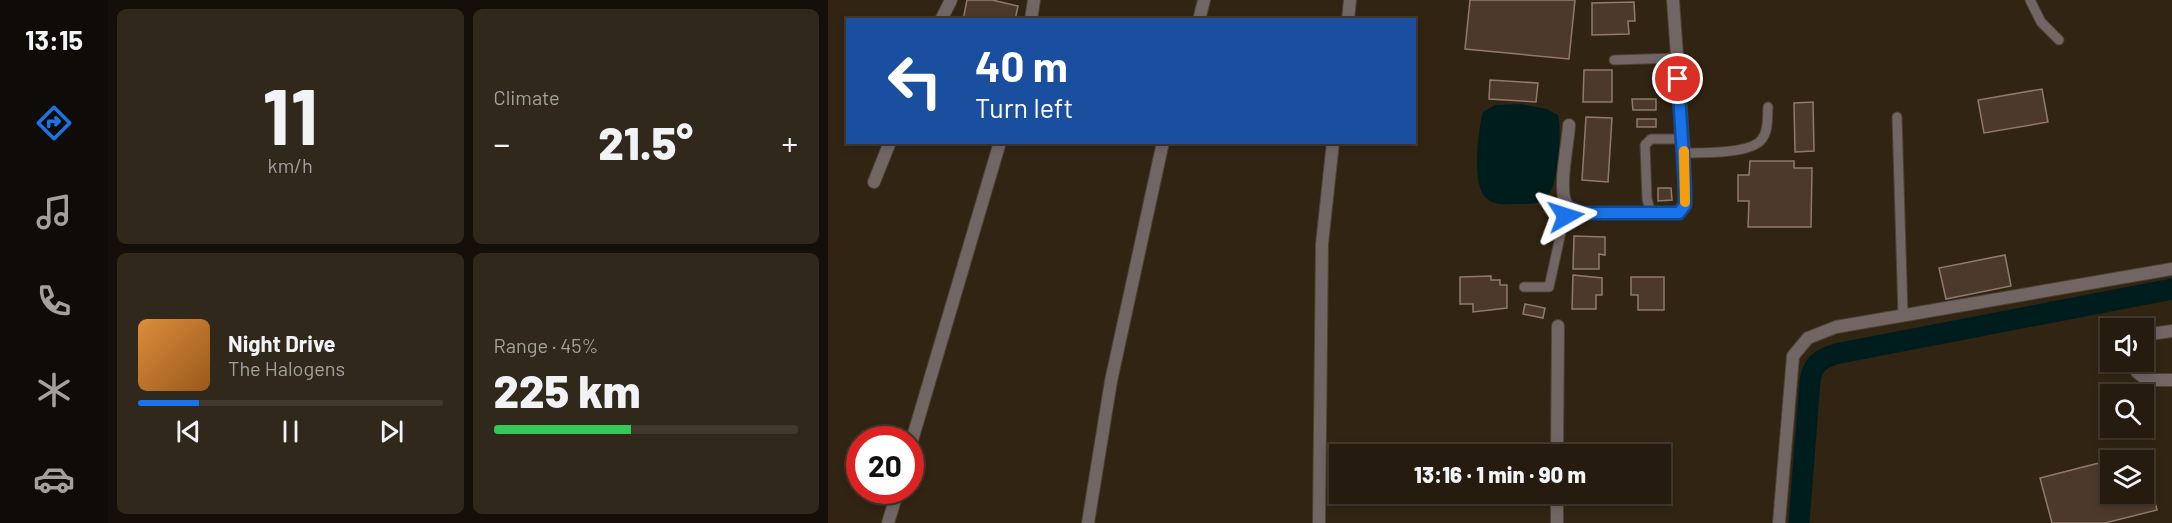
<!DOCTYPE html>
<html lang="en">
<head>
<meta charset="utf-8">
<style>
  body { margin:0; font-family:Barlow,sans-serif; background:#31281c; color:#f1f3f6; height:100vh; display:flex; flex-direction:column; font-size:22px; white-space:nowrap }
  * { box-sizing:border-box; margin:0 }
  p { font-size:20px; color:#a3a19e }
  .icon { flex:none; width:33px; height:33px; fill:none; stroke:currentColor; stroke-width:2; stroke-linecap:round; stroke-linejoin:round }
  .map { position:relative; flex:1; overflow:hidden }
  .details { display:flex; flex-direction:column; gap:9px; padding:9px; background:#140f08; width:720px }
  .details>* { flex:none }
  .banner { position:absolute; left:18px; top:18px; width:570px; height:126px; border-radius:0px; box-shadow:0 3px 9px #0003,0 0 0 2px #42392e; background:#1a4fa0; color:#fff; overflow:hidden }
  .buttons { position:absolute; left:1272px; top:318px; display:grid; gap:12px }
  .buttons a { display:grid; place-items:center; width:54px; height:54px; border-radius:0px; background:#251b0e; box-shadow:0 3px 9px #0003,0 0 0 2px #42392e; font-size:30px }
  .speed { position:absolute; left:18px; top:426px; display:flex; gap:12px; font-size:30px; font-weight:700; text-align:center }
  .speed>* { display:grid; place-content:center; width:78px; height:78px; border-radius:50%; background:#251b0e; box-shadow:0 3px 9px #0003,0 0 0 2px #42392e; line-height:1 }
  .speed .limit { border:9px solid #d22; background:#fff; color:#111 }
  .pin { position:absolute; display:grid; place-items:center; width:51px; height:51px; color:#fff; margin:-26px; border:3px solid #fff; border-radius:50%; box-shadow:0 2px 6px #0007 }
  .me { position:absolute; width:66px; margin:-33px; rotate:84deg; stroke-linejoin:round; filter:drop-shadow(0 0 4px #0008) }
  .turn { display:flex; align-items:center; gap:21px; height:126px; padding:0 30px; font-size:27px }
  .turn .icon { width:78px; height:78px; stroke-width:2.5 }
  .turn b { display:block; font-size:42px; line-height:51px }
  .big { font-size:45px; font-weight:800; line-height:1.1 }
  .details .widget { flex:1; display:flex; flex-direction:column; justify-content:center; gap:9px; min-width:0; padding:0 21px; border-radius:9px; background:#31281c }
  .details .dial { align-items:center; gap:0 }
  .dial b { font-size:78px; line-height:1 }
  .song { display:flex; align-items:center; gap:18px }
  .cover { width:72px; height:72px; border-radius:9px; background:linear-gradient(135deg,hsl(30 70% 55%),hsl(30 70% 35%)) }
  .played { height:6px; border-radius:3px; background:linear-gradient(90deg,#1a73e8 20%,#42392e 20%) }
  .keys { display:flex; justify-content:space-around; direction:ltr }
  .heat { display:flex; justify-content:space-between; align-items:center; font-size:33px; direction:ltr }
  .charge { height:9px; border-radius:4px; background:linear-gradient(90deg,#34c759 45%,#42392e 0) }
  .details .tiles { flex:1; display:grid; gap:9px; grid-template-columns:repeat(2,1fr) }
  .trip { position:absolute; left:501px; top:444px; width:342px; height:60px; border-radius:0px; background:#251b0e; box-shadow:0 3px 9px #0003,0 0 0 2px #42392e; font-weight:800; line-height:60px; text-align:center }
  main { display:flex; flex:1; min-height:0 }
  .menu { display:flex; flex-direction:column; width:108px; justify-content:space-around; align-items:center; background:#0f0b06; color:#a3a19e }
  .menu .icon { width:42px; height:42px }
  .menu .selected { color:#1a73e8 }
  .menu b { font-size:27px; color:#f1f3f6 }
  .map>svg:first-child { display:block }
</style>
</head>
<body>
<main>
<nav class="menu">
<b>13:15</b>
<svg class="icon selected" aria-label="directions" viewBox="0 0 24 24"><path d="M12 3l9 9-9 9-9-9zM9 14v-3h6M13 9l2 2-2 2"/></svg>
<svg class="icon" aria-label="music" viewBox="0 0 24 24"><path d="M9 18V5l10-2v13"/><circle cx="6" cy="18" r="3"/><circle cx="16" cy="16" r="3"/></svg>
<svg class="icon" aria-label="phone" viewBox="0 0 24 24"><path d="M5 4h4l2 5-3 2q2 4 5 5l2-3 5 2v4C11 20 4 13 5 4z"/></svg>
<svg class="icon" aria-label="climate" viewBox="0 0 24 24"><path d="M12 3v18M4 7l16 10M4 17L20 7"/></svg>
<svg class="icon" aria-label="car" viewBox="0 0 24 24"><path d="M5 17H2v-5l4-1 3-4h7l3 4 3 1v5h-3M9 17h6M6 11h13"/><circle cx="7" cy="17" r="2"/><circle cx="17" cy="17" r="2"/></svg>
</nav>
<section class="details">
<div class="tiles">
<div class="widget dial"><b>11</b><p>km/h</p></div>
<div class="widget"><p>Climate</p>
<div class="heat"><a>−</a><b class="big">21.5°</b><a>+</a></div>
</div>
<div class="widget">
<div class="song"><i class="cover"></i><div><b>Night Drive</b><p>The Halogens</p></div></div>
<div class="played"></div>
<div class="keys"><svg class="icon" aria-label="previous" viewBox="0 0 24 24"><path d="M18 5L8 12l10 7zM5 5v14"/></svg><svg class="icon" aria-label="pause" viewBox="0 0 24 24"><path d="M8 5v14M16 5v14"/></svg><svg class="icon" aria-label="next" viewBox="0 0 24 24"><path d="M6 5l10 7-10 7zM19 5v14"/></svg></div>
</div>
<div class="widget"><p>Range · 45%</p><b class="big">225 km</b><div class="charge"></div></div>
</div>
</section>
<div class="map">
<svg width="1344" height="523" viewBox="0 0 1344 523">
  <rect width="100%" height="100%" fill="#312413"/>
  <!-- water -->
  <path fill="#001d1e" d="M 692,104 L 719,109 L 730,115 C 734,131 731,184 719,197 C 711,205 700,204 689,204 C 679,204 665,206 658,198 C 643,185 650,130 655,112 L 667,105 Z"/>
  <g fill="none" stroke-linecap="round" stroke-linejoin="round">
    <!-- canal -->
    <path stroke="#001d1e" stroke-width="21" d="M 971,523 L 982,381 C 985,364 991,360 1007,354 L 1344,289"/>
  </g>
  <!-- building -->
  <path fill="#4c392b" stroke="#907a6b" stroke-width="1.5" fill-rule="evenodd" d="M 139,0 L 164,0 L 190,6 L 187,20 L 135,20 Z
    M 642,0 L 747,0 L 741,59 L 637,49 Z
    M 806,2 L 807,21 L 800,21 L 801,34 L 764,35 L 764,3 Z
    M 756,70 L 784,70 L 784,102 L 755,102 Z
    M 662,80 L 710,83 L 708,102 L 661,99 Z
    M 1214,89 L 1220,122 L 1156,133 L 1150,100 Z
    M 804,99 L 828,99 L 828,110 L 805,110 Z
    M 985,102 L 986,151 L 967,152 L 966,103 Z
    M 758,117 L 784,118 L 780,182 L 754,180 Z
    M 809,119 L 828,119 L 828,127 L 809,127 Z
    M 922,161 L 966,161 L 966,168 L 984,168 L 983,227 L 920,227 L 921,201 L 910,201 L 910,175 L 921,175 Z
    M 830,188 L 843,188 L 844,200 L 830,201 Z
    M 746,236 L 777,237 L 777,255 L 771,254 L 771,269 L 745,269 Z
    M 1177,255 L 1183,286 L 1118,299 L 1111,268 Z
    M 745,275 L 774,278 L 774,295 L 768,295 L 768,309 L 744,309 Z
    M 663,276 L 663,280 L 672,280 L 672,285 L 679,285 L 679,308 L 645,312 L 645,304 L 632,304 L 632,277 Z
    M 803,277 L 836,277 L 836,310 L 810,310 L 810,295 L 803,295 Z
    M 697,304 L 717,308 L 715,318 L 695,314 Z
    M 1314,452 L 1329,510 L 1277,523 L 1224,523 L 1212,478 ZM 1282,460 L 1316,460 L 1316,494 L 1282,494 Z"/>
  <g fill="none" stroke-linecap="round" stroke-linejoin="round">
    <defs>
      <path id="lane" d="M 1202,0 L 1213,22 L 1231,40
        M 786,60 L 849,58
        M 1069,117 L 1075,315
        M 856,153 C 874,153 924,154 934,139 C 941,130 939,117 940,107
        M 823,214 L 819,199 L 817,145 L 823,139 L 855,139
        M 696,287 L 721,287 L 735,223 L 744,209"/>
      <path id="street" d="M 113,20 L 123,0
        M 203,20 L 206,0
        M 371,20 L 376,0
        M 520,20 L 522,0
        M 741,125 C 740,144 731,184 737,201 C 739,208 745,210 751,213 L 851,213 L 857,205 L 856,153 L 845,0
        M 46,182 L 62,142
        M 1316,335 L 1344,331
        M 1304,362 L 1309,372 L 1319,380 L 1344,380
        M 82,447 L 172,142
        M 729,454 L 730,326
        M 60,523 L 70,490
        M 260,523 L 283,381 L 335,142
        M 491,523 L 494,244 L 505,142
        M 729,523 L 729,494
        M 951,523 L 965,356 L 980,338 L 1008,327 L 1344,269"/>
    </defs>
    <!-- lane casing -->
    <use href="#lane" stroke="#4e4232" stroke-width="11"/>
    <!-- street casing -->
    <use href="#street" stroke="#4e4232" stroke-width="14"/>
    <!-- lane -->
    <use href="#lane" stroke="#726665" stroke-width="9"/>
    <!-- street -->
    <use href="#street" stroke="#726665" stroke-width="12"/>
  </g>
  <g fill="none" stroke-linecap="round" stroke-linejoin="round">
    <defs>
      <path id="route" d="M 738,216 L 744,209 L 751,213 L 851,213 L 857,205 L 857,188 L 850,79"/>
    </defs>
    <!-- route casing -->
    <use href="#route" stroke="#114b97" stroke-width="15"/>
    <!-- route -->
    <use href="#route" stroke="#1a73e8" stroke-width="10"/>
    <!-- slow -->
    <path stroke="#f59e0b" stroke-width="10" d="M 856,151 L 857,202"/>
  </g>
</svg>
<div class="buttons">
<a><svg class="icon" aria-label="sound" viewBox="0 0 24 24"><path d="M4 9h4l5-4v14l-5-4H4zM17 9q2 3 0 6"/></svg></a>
<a><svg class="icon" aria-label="search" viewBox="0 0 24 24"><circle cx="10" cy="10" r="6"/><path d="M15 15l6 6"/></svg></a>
<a><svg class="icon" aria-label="layers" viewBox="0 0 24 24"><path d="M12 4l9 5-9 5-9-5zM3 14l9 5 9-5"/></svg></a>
</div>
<div class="speed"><div class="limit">20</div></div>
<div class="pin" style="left:850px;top:79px;background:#d93025"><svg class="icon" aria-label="arrive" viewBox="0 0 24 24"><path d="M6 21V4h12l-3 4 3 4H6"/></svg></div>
<svg class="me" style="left:738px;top:216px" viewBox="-20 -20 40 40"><path d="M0-17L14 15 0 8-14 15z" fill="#1a73e8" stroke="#fff" stroke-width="4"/></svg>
<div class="trip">13:16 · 1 min · 90 m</div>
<div class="banner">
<div class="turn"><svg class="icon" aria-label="left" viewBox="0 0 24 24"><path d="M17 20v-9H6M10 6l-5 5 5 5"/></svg><div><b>40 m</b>Turn left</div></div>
</div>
</div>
</main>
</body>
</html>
